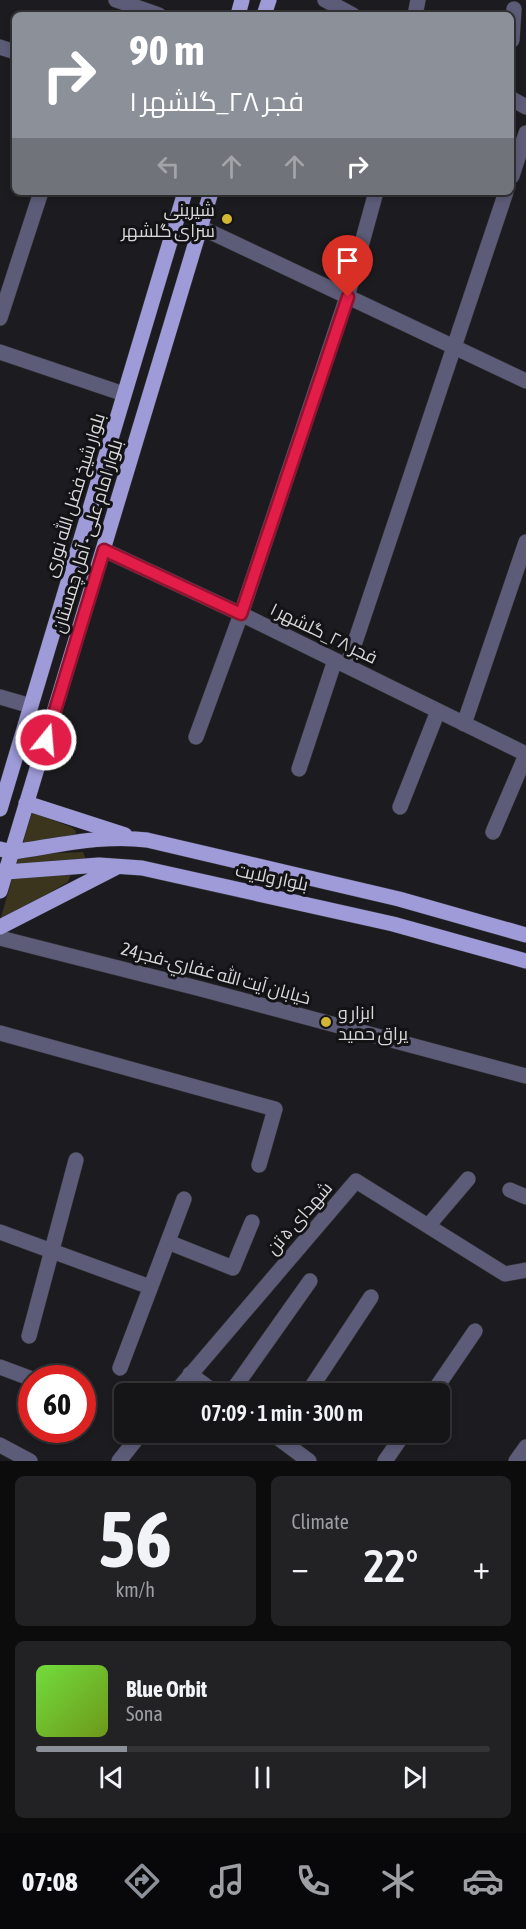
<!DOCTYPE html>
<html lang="en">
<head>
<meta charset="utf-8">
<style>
  body { margin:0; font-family:"Asap Condensed",Cairo,sans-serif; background:#222225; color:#f1f3f6; height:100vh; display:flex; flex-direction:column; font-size:22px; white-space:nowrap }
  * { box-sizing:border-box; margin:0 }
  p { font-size:20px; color:#9d9fa2 }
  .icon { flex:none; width:33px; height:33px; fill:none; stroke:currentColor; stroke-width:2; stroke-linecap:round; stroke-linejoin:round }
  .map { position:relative; height:1461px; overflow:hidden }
  .sheet { display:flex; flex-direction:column; gap:15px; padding:15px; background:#0c0c0d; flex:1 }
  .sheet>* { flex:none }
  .top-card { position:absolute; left:12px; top:12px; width:502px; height:183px; border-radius:9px; box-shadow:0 3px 9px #0003,0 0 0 2px #343437; background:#8c9099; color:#fff; overflow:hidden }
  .speed { position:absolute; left:18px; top:1365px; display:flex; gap:12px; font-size:30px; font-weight:700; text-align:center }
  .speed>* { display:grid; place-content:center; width:78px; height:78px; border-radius:50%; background:#151518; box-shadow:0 3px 9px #0003,0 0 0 2px #343437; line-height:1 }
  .speed .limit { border:9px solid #d22; background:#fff; color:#111 }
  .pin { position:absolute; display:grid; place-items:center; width:51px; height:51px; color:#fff; margin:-62px -26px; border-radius:50% 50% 50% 0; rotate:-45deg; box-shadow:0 0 6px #0007 }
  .pin .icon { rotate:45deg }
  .me { position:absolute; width:66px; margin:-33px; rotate:17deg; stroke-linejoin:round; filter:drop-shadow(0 0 4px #0008) }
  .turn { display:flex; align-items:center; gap:21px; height:126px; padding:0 18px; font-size:27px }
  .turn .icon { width:78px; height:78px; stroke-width:2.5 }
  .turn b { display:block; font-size:42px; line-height:51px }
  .lanes { display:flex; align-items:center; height:57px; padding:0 18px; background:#0003; justify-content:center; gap:30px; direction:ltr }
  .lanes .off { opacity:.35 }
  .big { font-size:45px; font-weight:600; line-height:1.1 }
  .sheet .widget { flex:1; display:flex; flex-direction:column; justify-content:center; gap:9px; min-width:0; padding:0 21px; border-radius:9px; background:#222225 }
  .sheet .dial { align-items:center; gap:0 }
  .dial b { font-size:78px; line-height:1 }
  .song { display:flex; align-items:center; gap:18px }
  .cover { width:72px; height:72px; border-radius:9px; background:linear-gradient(135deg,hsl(100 70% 55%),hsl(80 70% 35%)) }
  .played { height:6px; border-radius:3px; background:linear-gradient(90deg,#8c9099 20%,#343437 20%) }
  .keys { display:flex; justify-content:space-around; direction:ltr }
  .heat { display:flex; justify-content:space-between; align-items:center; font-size:33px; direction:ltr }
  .sheet .tiles { flex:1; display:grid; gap:15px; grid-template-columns:1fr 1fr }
  .widget:last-child { grid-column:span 2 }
  .trip { position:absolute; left:114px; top:1383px; width:336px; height:60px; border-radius:9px; background:#151518; box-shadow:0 3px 9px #0003,0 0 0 2px #343437; font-weight:600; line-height:60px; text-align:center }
  .tabs { display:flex; height:96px; justify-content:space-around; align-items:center; background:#08080a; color:#9d9fa2 }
  .tabs .icon { width:42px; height:42px }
  .tabs .selected { color:#8c9099 }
  .tabs b { font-size:27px; color:#f1f3f6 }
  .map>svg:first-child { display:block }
</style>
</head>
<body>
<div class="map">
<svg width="526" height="1461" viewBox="0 0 526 1461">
  <rect width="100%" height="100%" fill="#1c1c20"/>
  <!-- green -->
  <path fill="#3b351e" d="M 32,812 L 71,827 L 76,831 L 75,836 L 23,843 Z
    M 83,852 L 85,857 L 83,860 L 16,866 L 19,855 Z
    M 71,874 L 68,882 L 0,921 L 12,879 Z"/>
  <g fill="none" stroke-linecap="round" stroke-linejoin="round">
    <defs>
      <path id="minor" d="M 116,0 L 159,15
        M 325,0 L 353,15
        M 415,15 L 418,0
        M 512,40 L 514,9
        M 0,47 L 15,52
        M 512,99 L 526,107
        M 512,176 L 526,133
        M 200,227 L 526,381
        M 0,318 L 41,192
        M 0,352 L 124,394
        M 104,550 L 241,614 L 526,754
        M 347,666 L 506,192
        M 0,697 L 31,706
        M 464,724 L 526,542
        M 196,737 L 241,614 L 347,297 L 376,192
        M 299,769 L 335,660
        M 400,807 L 438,711
        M 493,832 L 526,755
        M 0,938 L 201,989 L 526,1076
        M 0,1033 L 275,1109 L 259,1165
        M 510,1190 L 526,1197
        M 428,1226 L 468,1179
        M 0,1232 L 150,1287
        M 168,1242 L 233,1268 L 252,1222
        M 29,1336 L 76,1160
        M 0,1367 L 32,1379
        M 120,1368 L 184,1199
        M 190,1374 L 217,1394
        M 174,1394 L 356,1181 L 505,1274 L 526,1270
        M 230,1394 L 310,1281
        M 307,1394 L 371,1297
        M 432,1394 L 475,1331
        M 270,1432 L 309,1461
        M 0,1445 L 30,1461
        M 119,1461 L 142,1432
        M 385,1461 L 405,1432
        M 516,1461 L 526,1447"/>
      <path id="major" d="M 238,15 L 242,0
        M 264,15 L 269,0
        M 26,803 L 125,835
        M 0,809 L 185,192
        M 0,849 L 12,852 C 56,846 103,834 147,840 L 399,899 L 526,935
        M 0,871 L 6,872 L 99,865 L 142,868 L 393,924 L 526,961
        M 0,891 L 211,192
        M 0,927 L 117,867"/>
    </defs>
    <!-- minor casing -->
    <use href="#minor" stroke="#36363a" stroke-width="16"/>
    <!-- major casing -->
    <use href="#major" stroke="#36363a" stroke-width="16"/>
    <!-- minor -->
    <use href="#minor" stroke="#5c5c78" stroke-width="15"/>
    <!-- major -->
    <use href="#major" stroke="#9e9bd8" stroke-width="15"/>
  </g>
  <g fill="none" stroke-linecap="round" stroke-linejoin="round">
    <defs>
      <path id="route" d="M 46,740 L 104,550 L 241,614 L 348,297"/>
    </defs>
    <!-- route casing -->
    <use href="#route" stroke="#92132f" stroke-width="15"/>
    <!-- route -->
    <use href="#route" stroke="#e11d48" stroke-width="10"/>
  </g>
  <!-- markers -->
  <g fill="#d4b635" stroke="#131316" stroke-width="2">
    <circle cx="227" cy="219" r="6"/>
    <circle cx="326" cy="1022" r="6"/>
  </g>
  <g text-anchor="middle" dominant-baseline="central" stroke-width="6" stroke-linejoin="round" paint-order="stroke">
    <!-- poi labels -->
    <g font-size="18" fill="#d8d8db" stroke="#131316" text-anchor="end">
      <text x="215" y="209">شیرینی<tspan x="215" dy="21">سرای گلشهر</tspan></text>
      <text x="338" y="1012" text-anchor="start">ابزار و<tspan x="338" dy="21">یراق حمید</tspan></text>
    </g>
    <!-- street labels -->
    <g font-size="18" fill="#d8d8db" stroke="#131316">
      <text transform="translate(74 495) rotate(-73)">بلوار شیخ فضل الله نوری</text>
      <text transform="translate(87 536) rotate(-73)">بلوار امام علی - آمل چمستان</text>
      <text transform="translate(324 633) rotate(26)">فجر ۲۸_گلشهر ۱</text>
      <text transform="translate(272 877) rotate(12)">بلوار ولایت</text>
      <text transform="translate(216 973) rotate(15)">خيابان آيت الله غفاري-فجر24</text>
      <text transform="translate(299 1218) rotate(-49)">شهدای ۵ تن</text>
    </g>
  </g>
</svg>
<div class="speed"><div class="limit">60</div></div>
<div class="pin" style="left:348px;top:297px;background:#d93025"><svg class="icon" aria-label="arrive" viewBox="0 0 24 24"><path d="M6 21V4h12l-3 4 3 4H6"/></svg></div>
<svg class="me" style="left:46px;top:740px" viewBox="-20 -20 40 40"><circle r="17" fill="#e11d48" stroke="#fff" stroke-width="3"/><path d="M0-11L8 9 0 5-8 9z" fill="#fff"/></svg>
<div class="trip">07:09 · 1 min · 300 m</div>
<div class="top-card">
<div class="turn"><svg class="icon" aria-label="right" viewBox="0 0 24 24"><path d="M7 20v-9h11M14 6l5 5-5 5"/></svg><div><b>90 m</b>فجر ۲۸_گلشهر ۱</div></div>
<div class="lanes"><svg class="icon off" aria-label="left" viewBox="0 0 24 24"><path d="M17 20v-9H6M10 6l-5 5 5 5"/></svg><svg class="icon off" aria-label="ahead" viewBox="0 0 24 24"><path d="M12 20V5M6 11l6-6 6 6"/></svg><svg class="icon off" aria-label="ahead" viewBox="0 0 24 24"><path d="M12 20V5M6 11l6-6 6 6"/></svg><svg class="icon" aria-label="right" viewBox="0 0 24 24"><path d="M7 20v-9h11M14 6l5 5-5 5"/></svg></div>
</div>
</div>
<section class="sheet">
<div class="tiles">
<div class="widget dial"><b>56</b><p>km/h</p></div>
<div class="widget"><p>Climate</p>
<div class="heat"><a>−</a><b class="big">22°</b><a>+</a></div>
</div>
<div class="widget">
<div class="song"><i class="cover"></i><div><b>Blue Orbit</b><p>Sona</p></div></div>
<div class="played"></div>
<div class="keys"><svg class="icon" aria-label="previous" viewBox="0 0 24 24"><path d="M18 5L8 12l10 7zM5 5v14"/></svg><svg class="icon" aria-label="pause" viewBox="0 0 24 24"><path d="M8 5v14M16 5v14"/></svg><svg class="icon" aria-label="next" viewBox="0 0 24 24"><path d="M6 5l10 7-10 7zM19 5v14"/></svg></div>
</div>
</div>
</section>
<nav class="tabs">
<b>07:08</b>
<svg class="icon selected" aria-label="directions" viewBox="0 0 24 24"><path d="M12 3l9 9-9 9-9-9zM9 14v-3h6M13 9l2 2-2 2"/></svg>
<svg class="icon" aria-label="music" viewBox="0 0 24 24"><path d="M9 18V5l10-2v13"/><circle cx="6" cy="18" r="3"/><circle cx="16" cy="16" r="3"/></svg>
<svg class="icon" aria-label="phone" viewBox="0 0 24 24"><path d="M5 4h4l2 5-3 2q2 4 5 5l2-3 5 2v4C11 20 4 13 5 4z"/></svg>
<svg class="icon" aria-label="climate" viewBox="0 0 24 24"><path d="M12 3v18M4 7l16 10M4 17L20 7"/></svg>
<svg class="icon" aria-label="car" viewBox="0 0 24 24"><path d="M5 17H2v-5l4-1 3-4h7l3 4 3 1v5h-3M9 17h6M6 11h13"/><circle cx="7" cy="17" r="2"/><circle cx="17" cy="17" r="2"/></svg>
</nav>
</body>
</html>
